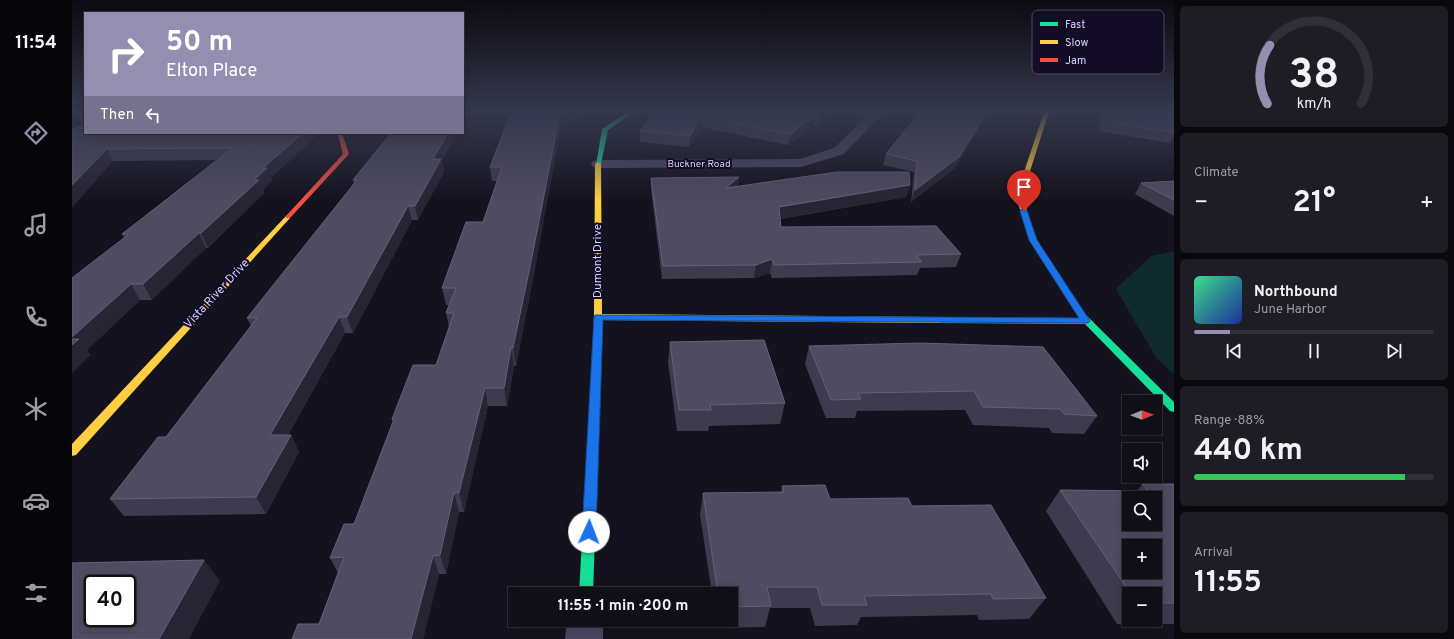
<!DOCTYPE html>
<html lang="en">
<head>
<meta charset="utf-8">
<style>
  body { margin:0; font-family:Overpass,sans-serif; background:#1e1c24; color:#f1f3f6; height:100vh; display:flex; flex-direction:column; font-size:15px; white-space:nowrap }
  * { box-sizing:border-box; margin:0 }
  p { font-size:13px; color:#9c9ca1 }
  .icon { flex:none; width:22px; height:22px; fill:none; stroke:currentColor; stroke-width:2; stroke-linecap:round; stroke-linejoin:round }
  .map { position:relative; flex:1; overflow:hidden }
  .sheet { display:flex; flex-direction:column; gap:6px; padding:6px; background:#09080d; width:280px }
  .sheet>* { flex:none }
  .hud { position:absolute; left:12px; top:12px; width:380px; height:122px; border-radius:0px; box-shadow:0 2px 10px #0003,0 0 0 1px #302e36; background:#948eb1; color:#fff; overflow:hidden }
  .needle { width:26px; rotate:89deg }
  .controls { position:absolute; left:1050px; top:395px; display:grid; gap:8px }
  .controls a { display:grid; place-items:center; width:40px; height:40px; border-radius:0px; background:#100e17; box-shadow:0 2px 10px #0003,0 0 0 1px #302e36; font-size:20px }
  .speed { position:absolute; left:12px; top:575px; display:flex; gap:8px; font-size:20px; font-weight:700; text-align:center }
  .speed>* { display:grid; place-content:center; width:52px; height:52px; border-radius:50%; background:#100e17; box-shadow:0 2px 10px #0003,0 0 0 1px #302e36; line-height:1 }
  .speed .limit { border:2px solid #111; border-radius:6px; background:#fff; color:#111 }
  .pin { position:absolute; display:grid; place-items:center; width:34px; height:34px; color:#fff; margin:-41px -17px; border-radius:50% 50% 50% 0; rotate:-45deg; box-shadow:0 0 4px #0007 }
  .pin .icon { rotate:45deg }
  .me { position:absolute; width:44px; margin:-22px; rotate:2deg; stroke-linejoin:round; filter:drop-shadow(0 0 3px #0008) }
  .turn { display:flex; align-items:center; gap:14px; height:84px; padding:0 16px; font-size:18px }
  .turn .icon { width:52px; height:52px; stroke-width:2.5 }
  .turn b { display:block; font-size:28px; line-height:34px }
  .then { display:flex; align-items:center; height:38px; padding:0 16px; background:#0003; gap:8px; font-size:15px }
  .big { font-size:30px; font-weight:700; line-height:1.1 }
  .sheet .tile { flex:1; display:flex; flex-direction:column; justify-content:center; gap:6px; min-width:0; padding:0 14px; border-radius:6px; background:#1e1c24 }
  .sheet .dial { align-items:center; gap:0 }
  .dial svg { height:104px; overflow:visible; fill:none; stroke:#302e36; stroke-width:7; stroke-linecap:round; text-anchor:middle }
  .dial text { fill:#f1f3f6; stroke:none }
  .song { display:flex; align-items:center; gap:12px }
  .cover { width:48px; height:48px; border-radius:6px; background:linear-gradient(135deg,hsl(150 70% 55%),hsl(230 70% 35%)) }
  .played { height:4px; border-radius:2px; background:linear-gradient(90deg,#948eb1 15%,#302e36 15%) }
  .keys { display:flex; justify-content:space-around; direction:ltr }
  .heat { display:flex; justify-content:space-between; align-items:center; font-size:22px; direction:ltr }
  .charge { height:6px; border-radius:3px; background:linear-gradient(90deg,#34c759 88%,#302e36 0) }
  .trip { position:absolute; left:436px; top:587px; width:230px; height:40px; border-radius:0px; background:#100e17; box-shadow:0 2px 10px #0003,0 0 0 1px #302e36; font-weight:700; line-height:40px; text-align:center }
  main { display:flex; flex:1; min-height:0 }
  .menu { display:flex; flex-direction:column; width:72px; justify-content:space-around; align-items:center; background:#060609; color:#9c9ca1 }
  .menu .icon { width:28px; height:28px }
  .menu .on { color:#948eb1 }
  .menu b { font-size:18px; color:#f1f3f6 }
  .map>svg:first-child { display:block }
</style>
</head>
<body>
<main>
<nav class="menu">
<b>11:54</b>
<svg class="icon on" aria-label="directions" viewBox="0 0 24 24"><path d="M12 3l9 9-9 9-9-9zM9 14v-3h6M13 9l2 2-2 2"/></svg>
<svg class="icon" aria-label="music" viewBox="0 0 24 24"><path d="M9 18V5l10-2v13"/><circle cx="6" cy="18" r="3"/><circle cx="16" cy="16" r="3"/></svg>
<svg class="icon" aria-label="phone" viewBox="0 0 24 24"><path d="M5 4h4l2 5-3 2q2 4 5 5l2-3 5 2v4C11 20 4 13 5 4z"/></svg>
<svg class="icon" aria-label="climate" viewBox="0 0 24 24"><path d="M12 3v18M4 7l16 10M4 17L20 7"/></svg>
<svg class="icon" aria-label="car" viewBox="0 0 24 24"><path d="M5 17H2v-5l4-1 3-4h7l3 4 3 1v5h-3M9 17h6M6 11h13"/><circle cx="7" cy="17" r="2"/><circle cx="17" cy="17" r="2"/></svg>
<svg class="icon" aria-label="filters" viewBox="0 0 24 24"><path d="M4 7h16M4 17h16"/><circle cx="9" cy="7" r="2"/><circle cx="15" cy="17" r="2"/></svg>
</nav>
<div class="map">
<svg width="1102" height="639" viewBox="0 0 1102 639">
  <rect width="100%" height="100%" fill="#15121f"/>
  <!-- green -->
  <path fill="#102a2d" d="M 1102,251 L 1102,374 L 1085,359 L 1044,289 L 1079,256 Z"/>
  <g fill="none" stroke-linecap="round" stroke-linejoin="round">
    <!-- street -->
    <path fill="#494660" fill-rule="evenodd" d="M 799,112 L 812,112 L 772,154 L 729,167 L 526,168 L 521,167 L 519,164 L 521,161 L 526,160 L 728,159 L 762,148 Z
      M 495,620 L 531,620 L 531,639 L 493,639 Z"/>
    <!-- fast -->
    <path fill="#16e098" fill-rule="evenodd" d="M 556,112 L 562,112 L 536,130 L 529,164 L 524,165 L 530,129 Z
      M 1010,313 L 1013,314 L 1102,402 L 1102,412 L 1098,411 L 1013,324 L 867,323 L 862,320 L 867,317 L 1007,318 L 1006,316 Z
      M 523,391 L 527,392 L 528,395 L 521,594 L 507,594 L 518,395 L 519,392 Z"/>
    <!-- slow -->
    <path fill="#ffcf43" fill-rule="evenodd" d="M 972,112 L 977,112 L 950,196 L 965,240 L 1014,316 L 1010,319 L 1006,316 L 957,240 L 944,196 Z
      M 526,162 L 529,164 L 530,314 L 867,317 L 872,320 L 867,323 L 530,320 L 528,395 L 527,398 L 519,398 L 518,395 L 522,317 L 523,164 Z
      M 216,215 L 218,216 L 218,218 L 4,455 L 0,456 L 0,444 L 214,216 Z"/>
    <!-- jam -->
    <path fill="#f24e42" fill-rule="evenodd" d="M 260,133 L 270,133 L 277,154 L 218,218 L 214,218 L 214,216 L 271,154 L 266,135 Z"/>
  </g>
  <!-- wall -->
  <path fill="#3f3b4e" fill-rule="evenodd" d="M 582,112 L 756,112 L 745,126 L 741,125 L 716,145 L 628,127 L 617,147 L 568,142 L 568,131 Z
    M 1029,112 L 1100,112 L 1102,123 L 1102,136 L 1098,143 L 1027,131 Z
    M 8,120 L 247,133 L 199,178 L 200,181 L 191,190 L 192,193 L 136,248 L 134,248 L 80,300 L 68,300 L 15,350 L 18,355 L 0,373 L 52,238 L 50,234 L 144,160 L 41,161 L 11,124 Z
    M 488,130 L 462,274 L 444,366 L 442,366 L 435,406 L 416,406 L 392,512 L 387,512 L 374,574 L 367,574 L 351,639 L 220,639 L 247,624 L 266,573 L 258,558 L 282,524 L 321,423 L 320,419 L 364,365 L 377,327 L 374,313 L 377,305 L 374,305 L 370,288 L 411,222 L 425,181 L 420,181 L 418,167 Z
    M 814,154 L 883,168 L 839,202 L 842,172 L 811,165 Z
    M 370,161 L 372,172 L 346,220 L 340,220 L 281,333 L 273,333 L 216,435 L 219,435 L 227,452 L 194,514 L 52,516 L 38,499 L 94,437 L 179,326 L 175,318 L 282,184 L 281,180 Z
    M 579,178 L 666,186 L 838,185 L 834,197 L 708,219 L 709,227 L 889,254 L 884,267 L 848,268 L 845,275 L 700,278 L 698,273 L 682,278 L 590,279 L 579,189 Z
    M 1102,181 L 1102,216 L 1063,194 L 1069,183 Z
    M 598,342 L 713,403 L 708,424 L 637,426 L 636,431 L 605,431 L 596,362 Z
    M 737,346 L 1025,416 L 1012,434 L 980,433 L 977,428 L 901,425 L 893,410 L 785,411 L 783,418 L 754,418 L 733,364 Z
    M 1070,484 L 1102,484 L 1102,624 L 1045,624 L 974,511 L 988,490 L 1065,491 ZM 1057,594 L 1083,594 L 1083,620 L 1057,620 Z
    M 710,486 L 758,499 L 840,506 L 974,598 L 957,619 L 907,620 L 905,615 L 789,617 L 785,625 L 743,626 L 738,608 L 698,608 L 693,627 L 645,628 L 643,620 L 659,620 L 659,594 L 640,594 L 628,515 L 631,493 L 709,492 Z"/>
  <!-- shaded-wall -->
  <path fill="#272433" d="M 494,112 L 510,112 L 488,130 L 462,274 L 444,366 L 441,348 L 487,118 Z
    M 750,112 L 756,112 L 745,126 L 747,116 Z
    M 915,112 L 917,112 L 883,168 L 839,202 L 843,190 Z
    M 743,115 L 741,125 L 716,145 L 718,135 Z
    M 629,117 L 628,127 L 617,147 L 618,136 Z
    M 231,133 L 247,133 L 199,178 L 200,181 L 191,190 L 192,193 L 136,248 L 129,233 L 182,180 L 191,168 Z
    M 376,133 L 385,133 L 370,161 L 372,172 L 346,220 L 343,206 L 361,159 Z
    M 35,149 L 41,161 L 0,208 L 0,185 Z
    M 667,177 L 666,189 L 654,188 Z
    M 838,185 L 834,197 L 705,219 L 707,207 Z
    M 336,206 L 340,220 L 281,333 L 275,317 Z
    M 127,233 L 134,248 L 80,300 L 71,284 Z
    M 700,259 L 698,273 L 682,278 L 684,265 Z
    M 59,284 L 68,300 L 15,350 L 18,355 L 0,373 L 0,337 Z
    M 267,317 L 273,333 L 206,452 L 198,435 Z
    M 439,348 L 442,366 L 435,406 L 432,388 Z
    M 413,388 L 416,406 L 392,512 L 387,493 Z
    M 219,435 L 227,452 L 194,514 L 184,497 Z
    M 382,493 L 387,512 L 374,574 L 368,555 Z
    M 361,556 L 367,574 L 351,639 L 339,639 Z
    M 132,560 L 148,581 L 117,639 L 87,639 Z"/>
  <!-- building -->
  <path fill="#4f4b61" stroke="#65607a" fill-rule="evenodd" d="M 12,112 L 13,112 L 13,122 L 8,120 L 8,115 Z
    M 439,112 L 494,112 L 487,118 L 460,257 L 441,348 L 439,348 L 432,388 L 413,388 L 387,493 L 382,493 L 368,555 L 361,556 L 339,639 L 220,639 L 226,624 L 247,624 L 272,557 L 258,558 L 272,524 L 282,524 L 322,419 L 320,419 L 341,365 L 364,365 L 382,313 L 374,313 L 384,288 L 370,288 L 394,222 L 411,222 L 430,167 L 418,167 Z
    M 582,112 L 750,112 L 747,116 L 743,115 L 718,135 L 629,117 L 618,136 L 568,131 Z
    M 848,112 L 915,112 L 887,157 L 843,190 L 845,161 L 814,154 Z
    M 1032,112 L 1100,112 L 1102,123 L 1102,133 L 1031,121 Z
    M 13,122 L 13,133 L 231,133 L 191,168 L 195,168 L 182,180 L 187,180 L 129,233 L 127,233 L 71,284 L 59,284 L 0,337 L 0,278 L 57,234 L 50,234 L 161,148 L 35,149 L 0,185 L 0,129 L 12,124 Z
    M 319,133 L 376,133 L 361,159 L 369,159 L 343,206 L 336,206 L 275,317 L 267,317 L 198,435 L 219,435 L 184,497 L 38,499 L 86,437 L 94,437 L 185,318 L 175,318 L 285,180 L 281,180 Z
    M 765,172 L 837,172 L 838,185 L 707,207 L 709,227 L 864,226 L 889,254 L 844,255 L 850,262 L 702,265 L 700,259 L 684,265 L 591,266 L 579,178 L 667,177 L 654,188 Z
    M 1102,181 L 1102,200 L 1069,183 Z
    M 0,339 L 7,339 L 0,345 Z
    M 692,340 L 713,403 L 638,405 L 639,410 L 607,410 L 598,342 Z
    M 848,343 L 971,347 L 1025,416 L 992,414 L 988,409 L 911,407 L 902,391 L 786,393 L 789,399 L 759,400 L 737,346 Z
    M 1070,484 L 1102,484 L 1102,603 L 1083,603 L 1083,594 L 1059,594 L 988,490 L 1076,491 ZM 1057,498 L 1083,498 L 1083,524 L 1057,524 ZM 1057,546 L 1083,546 L 1083,572 L 1057,572 Z
    M 753,485 L 758,499 L 836,498 L 840,506 L 919,505 L 974,598 L 921,599 L 919,594 L 792,596 L 795,605 L 750,605 L 745,587 L 695,587 L 699,606 L 659,607 L 659,594 L 646,594 L 631,493 L 712,492 L 710,486 Z
    M 132,560 L 87,639 L 0,639 L 0,563 ZM 21,584 L 55,584 L 55,618 L 21,618 Z"/>
  <!-- sky -->
  <linearGradient id="sky" x2="0" y2="1"><stop stop-color="#0c0a11"/><stop offset="0.55" stop-color="#35394d"/><stop offset="1" stop-color="#35394d" stop-opacity="0"/></linearGradient>
  <rect width="1102" height="202" fill="url(#sky)"/>
  <!-- route -->
  <path fill="#1a73e8" stroke="#114b97" d="M 949,209 L 955,211 L 965,240 L 1018,321 L 1016,323 L 531,320 L 524,532 L 522,537 L 517,538 L 512,537 L 510,532 L 522,317 L 523,315 L 1007,318 L 957,240 L 948,211 Z"/>
  <g text-anchor="middle" dominant-baseline="central" stroke-width="4" stroke-linejoin="round" paint-order="stroke">
    <!-- far-street labels -->
    <g font-size="10" fill="#d9d0ff" stroke="#120c25">
      <text x="627" y="164">Buckner Road</text>
    </g>
    <!-- street labels -->
    <g font-size="12" fill="#d9d0ff" stroke="#120c25">
      <text transform="translate(526 261) rotate(-90)">Dumont Drive</text>
      <text transform="translate(145 294) rotate(-47)">Vista River Drive</text>
    </g>
  </g>
  <!-- legend -->
  <rect x="960" y="10" width="132" height="64" rx="6" fill="#120c25" stroke="#4e4766" stroke-width="1"/>
  <rect x="968" y="22" width="18" height="4" fill="#16e098"/>
  <rect x="968" y="40" width="18" height="4" fill="#ffcf43"/>
  <rect x="968" y="58" width="18" height="4" fill="#f24e42"/>
  <g font-size="11" fill="#d9d0ff">
    <text x="993" y="28">Fast</text>
    <text x="993" y="46">Slow</text>
    <text x="993" y="64">Jam</text>
  </g>
</svg>
<div class="controls">
<a><svg class="needle" viewBox="-14 -14 28 28"><path d="M0-13l5 13h-10z" fill="#e53935"/><path d="M0 13l5-13h-10z" fill="#9c9ca1"/></svg></a>
<a><svg class="icon" aria-label="sound" viewBox="0 0 24 24"><path d="M4 9h4l5-4v14l-5-4H4zM17 9q2 3 0 6"/></svg></a>
<a><svg class="icon" aria-label="search" viewBox="0 0 24 24"><circle cx="10" cy="10" r="6"/><path d="M15 15l6 6"/></svg></a>
<a>+</a>
<a>−</a>
</div>
<div class="speed"><div class="limit">40</div></div>
<div class="pin" style="left:952px;top:211px;background:#d93025"><svg class="icon" aria-label="arrive" viewBox="0 0 24 24"><path d="M6 21V4h12l-3 4 3 4H6"/></svg></div>
<svg class="me" style="left:517px;top:532px" viewBox="-20 -20 40 40"><circle r="19" fill="#fff"/><path d="M0-13L10 11 0 6-10 11z" fill="#1a73e8"/></svg>
<div class="trip">11:55 · 1 min · 200 m</div>
<div class="hud">
<div class="turn"><svg class="icon" aria-label="right" viewBox="0 0 24 24"><path d="M7 20v-9h11M14 6l5 5-5 5"/></svg><div><b>50 m</b>Elton Place</div></div>
<div class="then">Then<svg class="icon" aria-label="left" viewBox="0 0 24 24"><path d="M17 20v-9H6M10 6l-5 5 5 5"/></svg></div>
</div>
</div>
<section class="sheet">
<div class="tile dial"><svg viewBox="0 0 100 80">
<path d="M14 69A42 42 0 1 1 86 69"/>
<path d="M14 69A42 42 0 0 1 16 24" stroke="#948eb1"/>
<text x="50" y="56" font-size="32" font-weight="700">38</text>
<text x="50" y="72" font-size="11">km/h</text>
</svg></div>
<div class="tile"><p>Climate</p>
<div class="heat"><a>−</a><b class="big">21°</b><a>+</a></div>
</div>
<div class="tile">
<div class="song"><i class="cover"></i><div><b>Northbound</b><p>June Harbor</p></div></div>
<div class="played"></div>
<div class="keys"><svg class="icon" aria-label="previous" viewBox="0 0 24 24"><path d="M18 5L8 12l10 7zM5 5v14"/></svg><svg class="icon" aria-label="pause" viewBox="0 0 24 24"><path d="M8 5v14M16 5v14"/></svg><svg class="icon" aria-label="next" viewBox="0 0 24 24"><path d="M6 5l10 7-10 7zM19 5v14"/></svg></div>
</div>
<div class="tile"><p>Range · 88%</p><b class="big">440 km</b><div class="charge"></div></div>
<div class="tile"><p>Arrival</p><b class="big">11:55</b></div>
</section>
</main>
</body>
</html>
